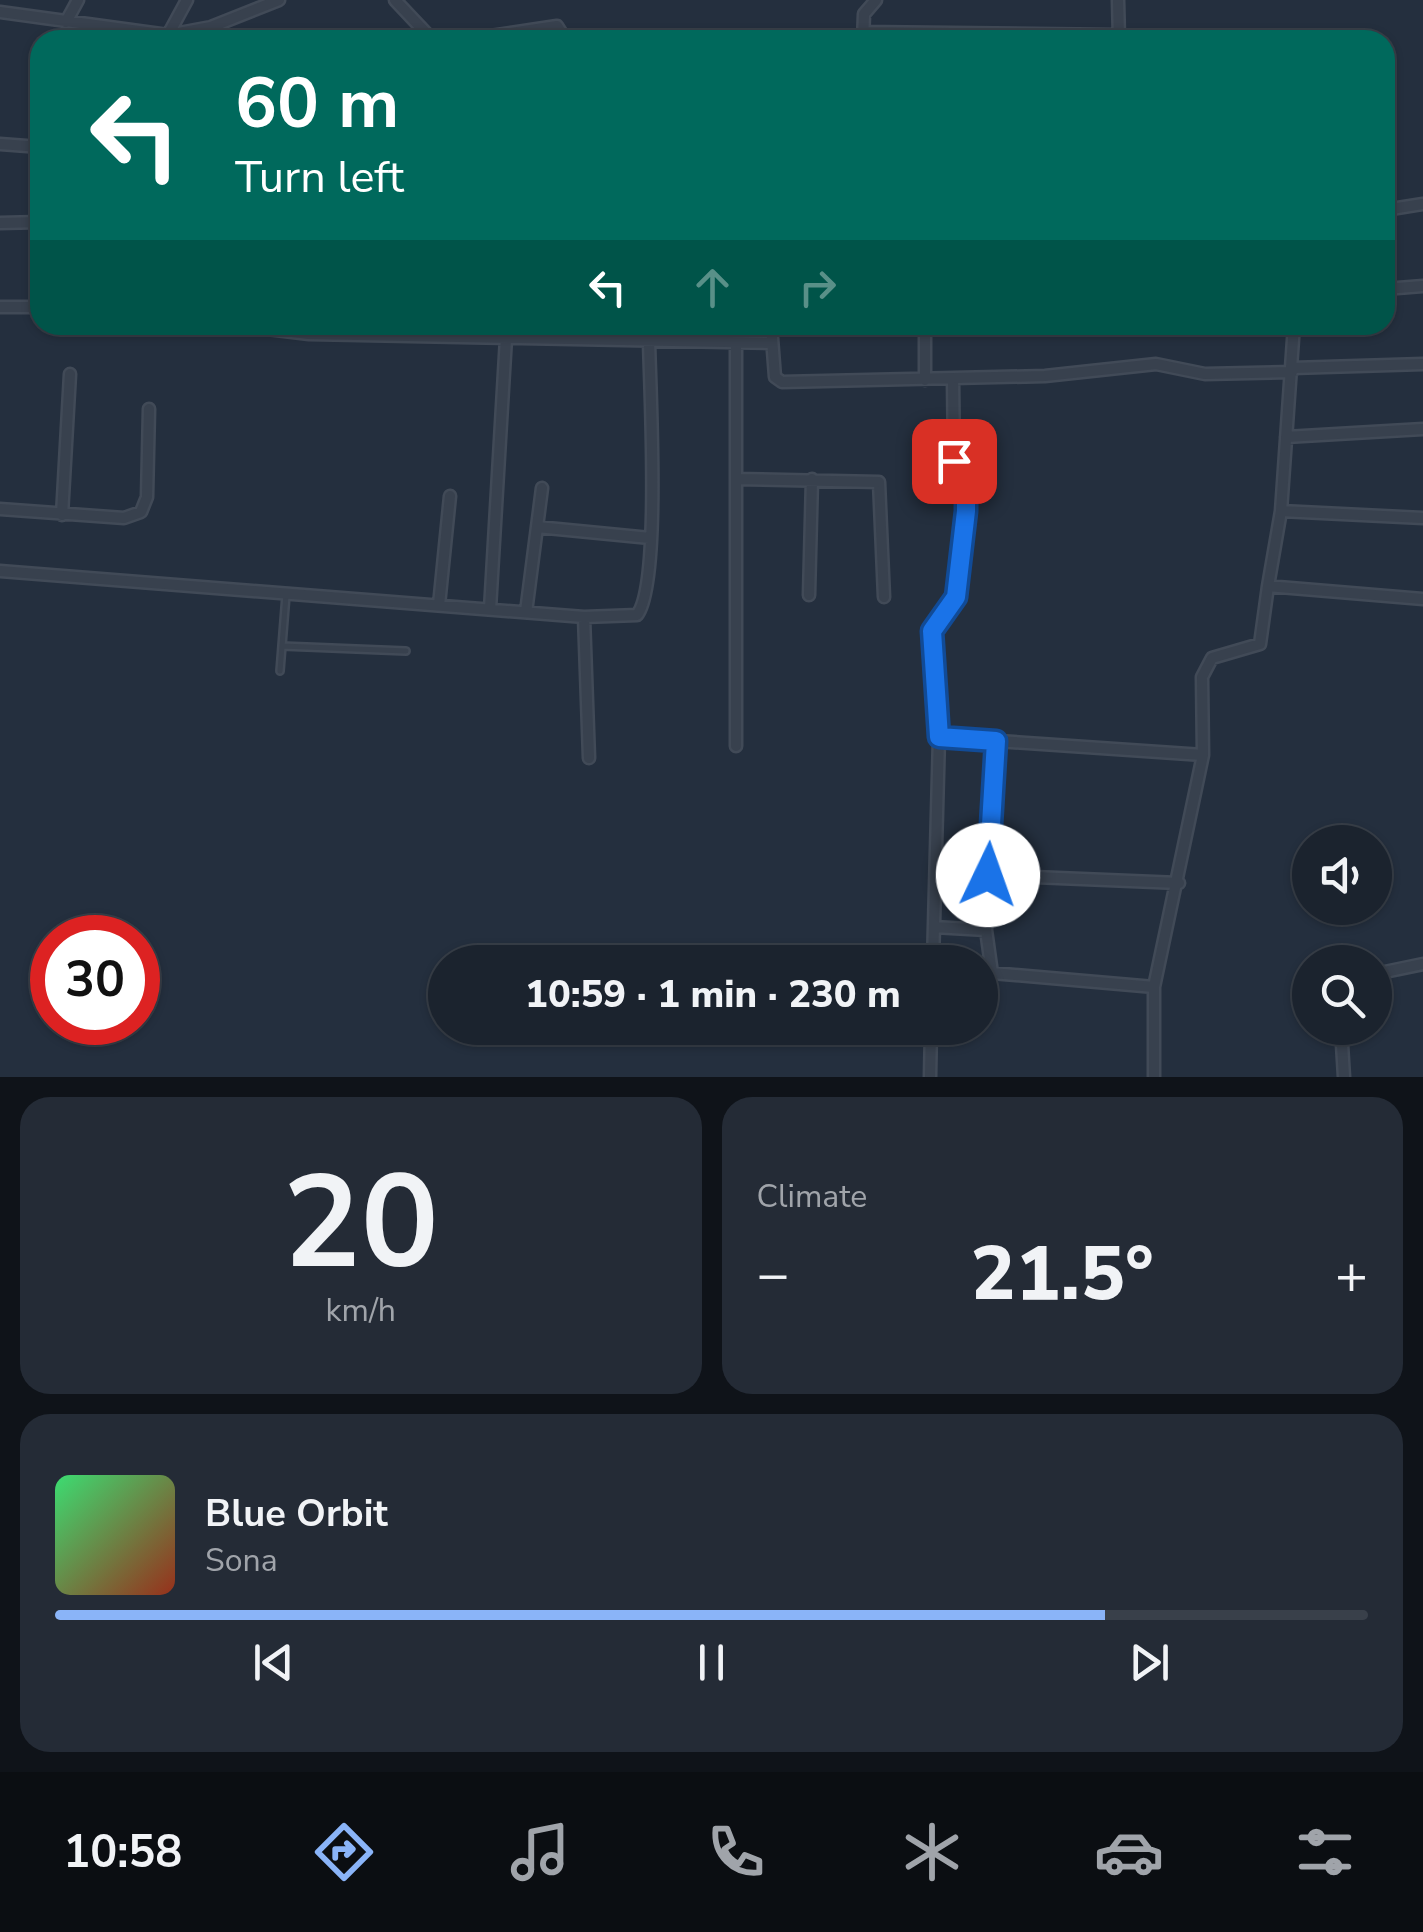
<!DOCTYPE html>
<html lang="en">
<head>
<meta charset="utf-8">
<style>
  body { margin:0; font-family:"Nunito Sans",sans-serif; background:#242b36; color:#f1f3f6; height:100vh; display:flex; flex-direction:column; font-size:38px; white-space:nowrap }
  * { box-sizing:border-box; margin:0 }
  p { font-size:32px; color:#a0a4aa }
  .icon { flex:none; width:55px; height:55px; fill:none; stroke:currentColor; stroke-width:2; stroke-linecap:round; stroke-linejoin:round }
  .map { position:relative; height:1077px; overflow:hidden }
  .sheet { display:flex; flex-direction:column; gap:20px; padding:20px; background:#0f1319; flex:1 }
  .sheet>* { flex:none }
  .hud { position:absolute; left:30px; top:30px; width:1365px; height:305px; border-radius:30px; box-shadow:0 2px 8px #0004,0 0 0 2px #39404a; background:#00695c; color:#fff; overflow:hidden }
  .controls { position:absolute; left:1292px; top:825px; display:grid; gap:20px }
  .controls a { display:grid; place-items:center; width:100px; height:100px; border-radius:50%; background:#1b232e; box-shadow:0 2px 8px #0004,0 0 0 2px #39404a; font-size:50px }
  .speed { position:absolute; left:30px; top:915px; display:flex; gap:20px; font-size:50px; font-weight:700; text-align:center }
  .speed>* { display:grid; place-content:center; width:130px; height:130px; border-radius:50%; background:#1b232e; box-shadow:0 2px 8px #0004,0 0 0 2px #39404a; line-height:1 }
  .speed .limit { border:15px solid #d22; background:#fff; color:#111 }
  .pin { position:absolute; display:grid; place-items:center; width:85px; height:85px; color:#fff; margin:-42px; border-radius:20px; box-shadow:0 5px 15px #0006 }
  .me { position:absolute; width:110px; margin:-55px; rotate:3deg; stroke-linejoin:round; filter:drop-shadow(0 0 8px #0008) }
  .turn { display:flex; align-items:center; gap:35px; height:210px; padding:0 40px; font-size:45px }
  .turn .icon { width:130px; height:130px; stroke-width:2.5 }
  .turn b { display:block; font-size:70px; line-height:85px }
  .lanes { display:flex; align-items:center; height:95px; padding:0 40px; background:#0003; justify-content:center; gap:50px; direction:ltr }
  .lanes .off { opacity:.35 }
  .big { font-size:75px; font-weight:800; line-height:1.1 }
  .sheet .tile { flex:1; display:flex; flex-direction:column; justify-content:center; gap:15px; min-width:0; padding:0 35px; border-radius:30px; background:#242b36 }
  .sheet .dial { align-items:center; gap:0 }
  .dial b { font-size:130px; line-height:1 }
  .song { display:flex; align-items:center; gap:30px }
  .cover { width:120px; height:120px; border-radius:15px; background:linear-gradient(135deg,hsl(140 70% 55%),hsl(10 70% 35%)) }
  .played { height:10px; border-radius:5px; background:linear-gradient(90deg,#8ab4f8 80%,#39404a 80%) }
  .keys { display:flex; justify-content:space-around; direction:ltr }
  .heat { display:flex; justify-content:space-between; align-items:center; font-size:55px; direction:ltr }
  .sheet .tiles { flex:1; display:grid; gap:20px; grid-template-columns:1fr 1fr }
  .tile:last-child { grid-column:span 2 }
  .trip { position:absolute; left:428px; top:945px; width:570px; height:100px; border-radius:50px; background:#1b232e; box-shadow:0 2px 8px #0004,0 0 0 2px #39404a; font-weight:800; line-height:100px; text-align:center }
  .tab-bar { display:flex; height:160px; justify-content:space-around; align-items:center; background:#0b0e12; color:#a0a4aa }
  .tab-bar .icon { width:70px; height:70px }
  .tab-bar .current { color:#8ab4f8 }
  .tab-bar b { font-size:45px; color:#f1f3f6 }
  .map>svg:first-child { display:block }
</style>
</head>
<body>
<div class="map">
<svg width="1423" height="1077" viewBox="0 0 1423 1077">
  <rect width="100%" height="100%" fill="#242f3e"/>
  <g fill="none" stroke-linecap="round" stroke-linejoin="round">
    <defs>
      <path id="service" d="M 282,646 L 406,651
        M 280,671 L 286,595"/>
      <path id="minor" d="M 395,0 L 427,34 L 445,40
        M 1118,0 L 1119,39
        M 0,12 L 168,35 L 211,27 L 279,0
        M 66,22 L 78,0
        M 863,32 L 1119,35
        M 168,35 L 187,0
        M 463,40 L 557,26 L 566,40
        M 863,40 L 864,14 L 876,0
        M 0,144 L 40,147
        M 1385,210 L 1423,204
        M 0,223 L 40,222
        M 1385,289 L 1423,286
        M 0,307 L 40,307
        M 232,325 L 309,334 L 772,343
        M 771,325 L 775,377 L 782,382 L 1045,376 L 1156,364 L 1205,374 L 1292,372
        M 1294,325 L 1281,511 L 1268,586 L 1423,599
        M 1292,368 L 1423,364
        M 925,380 L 925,325
        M 1286,437 L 1423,429
        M 736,479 L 879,482 L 884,597
        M 0,509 L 124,518 L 141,512 L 147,497 L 149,409
        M 1281,511 L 1423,518
        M 62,515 L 70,374
        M 537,527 L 650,538
        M 0,571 L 584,617 L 637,615 C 661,585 650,390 649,341
        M 809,595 L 812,479
        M 439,605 L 450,496
        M 490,609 L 506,338
        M 526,612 L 542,488
        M 584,617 L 589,758
        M 939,737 L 932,631 L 956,597 L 967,496 L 954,461 L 953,379
        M 996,741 L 986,930 L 992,973 L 1154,987
        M 736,746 L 736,343
        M 987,875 L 1179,883
        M 934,927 L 986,930
        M 933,962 L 939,737 L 1203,755
        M 1375,974 L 1423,964
        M 1341,1028 L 1344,1077
        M 930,1077 L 931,1028
        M 1154,1077 L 1154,987 L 1203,755 L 1202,677 L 1212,658 L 1260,644 L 1268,586"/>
    </defs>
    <!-- service casing -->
    <use href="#service" stroke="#414a57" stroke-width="10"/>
    <!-- minor casing -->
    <use href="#minor" stroke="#414a57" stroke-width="15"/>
    <!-- service -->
    <use href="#service" stroke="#38414e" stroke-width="5"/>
    <!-- minor -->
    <use href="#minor" stroke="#38414e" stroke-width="10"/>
  </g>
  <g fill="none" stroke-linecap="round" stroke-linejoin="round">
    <defs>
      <path id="route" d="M 954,461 L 966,490 L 966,511 L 956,597 L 932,631 L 939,737 L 996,741 L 988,875"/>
    </defs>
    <!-- route casing -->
    <use href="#route" stroke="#114b97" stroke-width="25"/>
    <!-- route -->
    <use href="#route" stroke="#1a73e8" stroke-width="18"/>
  </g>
</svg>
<div class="controls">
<a><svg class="icon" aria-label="sound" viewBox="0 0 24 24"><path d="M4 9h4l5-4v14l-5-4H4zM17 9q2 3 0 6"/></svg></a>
<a><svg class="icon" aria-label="search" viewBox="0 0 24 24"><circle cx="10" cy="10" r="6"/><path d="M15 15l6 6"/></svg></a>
</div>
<div class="speed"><div class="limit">30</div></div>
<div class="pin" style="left:954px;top:461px;background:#d93025"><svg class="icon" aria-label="arrive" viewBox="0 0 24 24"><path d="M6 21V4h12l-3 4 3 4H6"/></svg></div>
<svg class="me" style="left:988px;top:875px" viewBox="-20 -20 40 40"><circle r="19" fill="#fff"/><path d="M0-13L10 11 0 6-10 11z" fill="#1a73e8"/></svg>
<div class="trip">10:59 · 1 min · 230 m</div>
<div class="hud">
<div class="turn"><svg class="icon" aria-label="left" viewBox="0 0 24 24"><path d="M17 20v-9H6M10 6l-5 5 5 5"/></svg><div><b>60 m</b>Turn left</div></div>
<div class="lanes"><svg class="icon" aria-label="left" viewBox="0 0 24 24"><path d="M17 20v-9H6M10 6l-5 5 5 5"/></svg><svg class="icon off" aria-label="ahead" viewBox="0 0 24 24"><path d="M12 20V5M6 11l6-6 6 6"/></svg><svg class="icon off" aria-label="right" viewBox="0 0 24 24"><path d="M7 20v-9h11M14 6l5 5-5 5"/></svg></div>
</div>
</div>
<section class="sheet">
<div class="tiles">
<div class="tile dial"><b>20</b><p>km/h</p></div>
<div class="tile"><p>Climate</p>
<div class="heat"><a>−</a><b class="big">21.5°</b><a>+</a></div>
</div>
<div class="tile">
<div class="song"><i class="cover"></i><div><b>Blue Orbit</b><p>Sona</p></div></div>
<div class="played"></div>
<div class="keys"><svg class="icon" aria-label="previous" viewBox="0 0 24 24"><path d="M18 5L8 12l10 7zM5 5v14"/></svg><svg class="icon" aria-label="pause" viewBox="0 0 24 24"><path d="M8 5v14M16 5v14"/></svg><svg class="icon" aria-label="next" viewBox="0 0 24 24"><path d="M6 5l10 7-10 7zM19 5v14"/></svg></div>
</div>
</div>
</section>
<nav class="tab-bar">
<b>10:58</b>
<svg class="icon current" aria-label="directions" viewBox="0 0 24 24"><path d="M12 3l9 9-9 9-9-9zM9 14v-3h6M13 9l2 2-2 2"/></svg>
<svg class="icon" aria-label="music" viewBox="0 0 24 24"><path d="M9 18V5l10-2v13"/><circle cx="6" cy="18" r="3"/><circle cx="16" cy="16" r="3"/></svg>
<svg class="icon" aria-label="phone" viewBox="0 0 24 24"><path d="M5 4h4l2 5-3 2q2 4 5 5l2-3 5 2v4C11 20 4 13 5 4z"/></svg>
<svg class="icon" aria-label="climate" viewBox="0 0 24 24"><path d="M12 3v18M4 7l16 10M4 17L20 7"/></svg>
<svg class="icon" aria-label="car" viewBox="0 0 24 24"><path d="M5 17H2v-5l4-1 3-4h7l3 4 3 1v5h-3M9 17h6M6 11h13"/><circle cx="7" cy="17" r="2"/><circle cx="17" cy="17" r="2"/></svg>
<svg class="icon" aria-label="filters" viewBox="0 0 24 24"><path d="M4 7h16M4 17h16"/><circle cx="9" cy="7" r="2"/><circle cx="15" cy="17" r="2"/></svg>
</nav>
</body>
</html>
